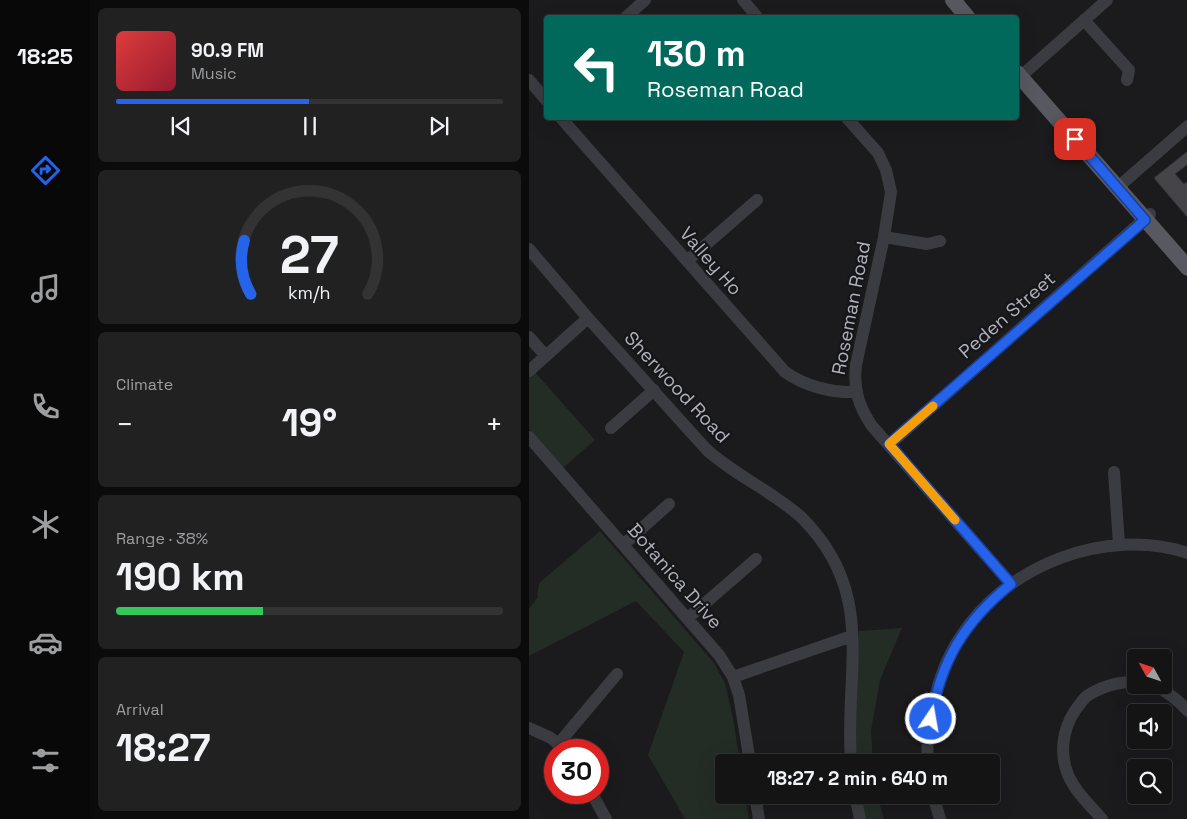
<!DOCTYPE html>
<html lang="en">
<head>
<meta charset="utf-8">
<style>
  body { margin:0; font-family:"Space Grotesk",sans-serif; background:#212122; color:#f1f3f6; height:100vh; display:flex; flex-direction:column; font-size:19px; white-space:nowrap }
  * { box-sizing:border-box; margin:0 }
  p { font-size:16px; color:#9d9ea0 }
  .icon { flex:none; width:28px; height:28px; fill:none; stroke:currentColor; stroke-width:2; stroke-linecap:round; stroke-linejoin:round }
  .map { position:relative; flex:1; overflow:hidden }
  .drawer { display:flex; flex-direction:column; gap:8px; padding:8px; background:#0b0b0c; width:439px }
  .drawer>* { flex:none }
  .hud { position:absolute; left:15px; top:15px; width:475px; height:105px; border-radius:5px; box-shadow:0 5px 20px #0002,0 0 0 1px #333334; background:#00695c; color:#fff; overflow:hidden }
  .needle { width:32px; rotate:310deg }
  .fabs { position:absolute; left:598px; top:649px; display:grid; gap:10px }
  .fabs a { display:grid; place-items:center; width:45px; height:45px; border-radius:5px; background:#141415; box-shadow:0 5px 20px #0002,0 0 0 1px #333334; font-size:25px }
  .speed { position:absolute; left:15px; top:739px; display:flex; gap:10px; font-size:25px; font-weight:700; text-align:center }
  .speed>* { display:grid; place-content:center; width:65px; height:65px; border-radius:50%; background:#141415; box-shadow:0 5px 20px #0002,0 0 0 1px #333334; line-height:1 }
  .speed .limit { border:8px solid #d22; background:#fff; color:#111 }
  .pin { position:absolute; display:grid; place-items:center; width:42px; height:42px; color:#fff; margin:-21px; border-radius:10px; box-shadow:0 2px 8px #0006 }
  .me { position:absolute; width:55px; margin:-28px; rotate:12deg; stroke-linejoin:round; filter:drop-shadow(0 0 4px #0008) }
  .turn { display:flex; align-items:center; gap:18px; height:105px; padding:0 20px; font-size:22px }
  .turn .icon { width:65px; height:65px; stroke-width:2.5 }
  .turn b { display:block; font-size:35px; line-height:42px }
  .big { font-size:38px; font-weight:700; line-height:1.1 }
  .drawer .tile { flex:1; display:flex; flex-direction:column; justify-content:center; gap:8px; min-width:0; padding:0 18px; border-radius:8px; background:#212122 }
  .drawer .dial { align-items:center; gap:0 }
  .dial svg { height:130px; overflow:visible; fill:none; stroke:#333334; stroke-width:7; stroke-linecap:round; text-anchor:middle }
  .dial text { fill:#f1f3f6; stroke:none }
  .song { display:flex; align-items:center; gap:15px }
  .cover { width:60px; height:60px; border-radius:8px; background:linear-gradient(135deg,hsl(0 70% 55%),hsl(350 70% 35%)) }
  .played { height:5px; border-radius:2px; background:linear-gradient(90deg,#2563eb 50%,#333334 50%) }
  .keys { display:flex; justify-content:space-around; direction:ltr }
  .heat { display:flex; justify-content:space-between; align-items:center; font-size:28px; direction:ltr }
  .charge { height:8px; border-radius:4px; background:linear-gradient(90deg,#34c759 38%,#333334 0) }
  .trip { position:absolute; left:186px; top:754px; width:285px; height:50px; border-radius:5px; background:#141415; box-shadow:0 5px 20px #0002,0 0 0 1px #333334; font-weight:700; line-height:50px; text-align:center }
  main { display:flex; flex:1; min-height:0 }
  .tab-bar { display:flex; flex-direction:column; width:90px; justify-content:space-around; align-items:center; background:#080808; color:#9d9ea0 }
  .tab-bar .icon { width:35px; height:35px }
  .tab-bar .current { color:#2563eb }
  .tab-bar b { font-size:22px; color:#f1f3f6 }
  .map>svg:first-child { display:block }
</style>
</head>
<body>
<main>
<nav class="tab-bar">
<b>18:25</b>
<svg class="icon current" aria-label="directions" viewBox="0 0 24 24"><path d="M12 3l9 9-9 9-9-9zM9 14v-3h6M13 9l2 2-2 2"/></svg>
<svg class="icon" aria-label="music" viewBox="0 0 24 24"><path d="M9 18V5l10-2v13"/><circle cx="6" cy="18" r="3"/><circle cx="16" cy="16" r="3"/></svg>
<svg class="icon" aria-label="phone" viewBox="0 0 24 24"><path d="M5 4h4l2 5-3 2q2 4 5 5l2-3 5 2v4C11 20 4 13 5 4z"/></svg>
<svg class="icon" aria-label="climate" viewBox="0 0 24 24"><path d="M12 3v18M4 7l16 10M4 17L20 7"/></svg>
<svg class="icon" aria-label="car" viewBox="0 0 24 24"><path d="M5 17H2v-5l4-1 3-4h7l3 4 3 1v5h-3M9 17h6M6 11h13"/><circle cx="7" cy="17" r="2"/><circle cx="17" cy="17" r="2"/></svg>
<svg class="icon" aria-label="filters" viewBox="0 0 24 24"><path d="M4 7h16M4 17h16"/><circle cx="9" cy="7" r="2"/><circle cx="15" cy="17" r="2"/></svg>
</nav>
<section class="drawer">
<div class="tile">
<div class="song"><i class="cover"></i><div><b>90.9 FM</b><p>Music</p></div></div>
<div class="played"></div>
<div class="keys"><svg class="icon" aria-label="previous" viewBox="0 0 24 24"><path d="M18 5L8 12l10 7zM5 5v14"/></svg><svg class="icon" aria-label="pause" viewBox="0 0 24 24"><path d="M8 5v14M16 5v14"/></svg><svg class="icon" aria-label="next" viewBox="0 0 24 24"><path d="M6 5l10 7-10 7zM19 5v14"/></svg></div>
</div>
<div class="tile dial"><svg viewBox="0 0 100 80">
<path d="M14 69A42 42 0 1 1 86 69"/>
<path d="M14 69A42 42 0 0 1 10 36" stroke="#2563eb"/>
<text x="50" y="56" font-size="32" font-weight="700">27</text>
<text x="50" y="72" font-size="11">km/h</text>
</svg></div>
<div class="tile"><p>Climate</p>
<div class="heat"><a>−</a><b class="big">19°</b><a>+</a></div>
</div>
<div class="tile"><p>Range · 38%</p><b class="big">190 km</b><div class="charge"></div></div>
<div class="tile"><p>Arrival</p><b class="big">18:27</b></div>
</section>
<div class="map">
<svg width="659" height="819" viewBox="0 0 659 819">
  <rect width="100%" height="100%" fill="#1b1a1c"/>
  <!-- green -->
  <path fill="#242c26" d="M 6,372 L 66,440 L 34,468 L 0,429 L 0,377 Z
    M 71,531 L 185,663 L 196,683 L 204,718 L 211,762 L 195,762 L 195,795 L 216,795 L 220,819 L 156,819 L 119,755 L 155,652 L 107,601 L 0,656 L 0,609 L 8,598 L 10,583 Z
    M 373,628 L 351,680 L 342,731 L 344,762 L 327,762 L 326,728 L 330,631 Z
    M 331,795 L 348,795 L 355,819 L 337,819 Z"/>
  <!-- building -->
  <path fill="#454549" stroke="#353438" d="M 659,151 L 659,164 L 646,174 L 655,184 L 659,181 L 659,218 L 625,178 Z"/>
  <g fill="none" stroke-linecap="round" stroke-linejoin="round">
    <!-- minor -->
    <path stroke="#3b3c41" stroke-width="12" d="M 214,0 L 229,18
      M 96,18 L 116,0
      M 555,20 L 600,70 L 598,80
      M 491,77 L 578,0
      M 0,80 L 18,101
      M 32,118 L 256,372 C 276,386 302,393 327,392
      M 318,118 L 349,153 L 357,170 L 362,192 L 355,237 L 327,365 C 324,389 330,407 343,426 L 482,584
      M 588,188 L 659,126
      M 355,237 L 398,244 L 411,241
      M 0,249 L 59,318 L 177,449 C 206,476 244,491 273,518 C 349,594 315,671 322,762
      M 158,261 L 228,200
      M 0,337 L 17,356
      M 0,371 L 59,318
      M 82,428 L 125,390
      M 0,437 L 190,655 L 204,677 L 210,695 L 221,762
      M 360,445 L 621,214
      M 585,472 L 590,544
      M 94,545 L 140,504
      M 159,618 L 227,559
      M 204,677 L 323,636
      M 624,685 C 638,691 648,699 659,711
      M 0,728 L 22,738 L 36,750
      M 30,743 L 88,674
      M 399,762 C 397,746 400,730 403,713 C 407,688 416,661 430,639 C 475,566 576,526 659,553
      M 62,792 L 77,819
      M 226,795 L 230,819
      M 326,795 L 331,819
      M 404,795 L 411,819
      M 573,819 C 560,804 543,789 537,769 C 530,746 536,722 551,704 C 553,701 555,698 558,696 C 571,687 591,681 606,682"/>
    <!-- major -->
    <path stroke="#585860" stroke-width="16" d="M 424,0 L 439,18
      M 488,73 L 659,268"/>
  </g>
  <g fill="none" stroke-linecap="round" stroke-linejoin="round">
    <defs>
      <path id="route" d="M 402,719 C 412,660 436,621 482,584 L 360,444 L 616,220 L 546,139"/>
    </defs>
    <!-- route casing -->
    <use href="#route" stroke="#184099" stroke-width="12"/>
    <!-- route -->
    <use href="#route" stroke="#2563eb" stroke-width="9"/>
    <!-- slow -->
    <path stroke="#f59e0b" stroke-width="9" d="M 404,406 L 360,444 L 426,520"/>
  </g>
  <g text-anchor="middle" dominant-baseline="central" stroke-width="4.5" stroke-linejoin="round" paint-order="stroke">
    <!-- street labels -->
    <g font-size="19" fill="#aeb0bb" stroke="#161517">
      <text transform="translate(182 261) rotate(49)">Valley Ho</text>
      <text transform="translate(322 308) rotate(-79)">Roseman Road</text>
      <text transform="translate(478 315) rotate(-41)">Peden Street</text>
      <text transform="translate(148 387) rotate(47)">Sherwood Road</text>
      <text transform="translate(146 576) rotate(49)">Botanica Drive</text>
    </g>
  </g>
</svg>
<div class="fabs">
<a><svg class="needle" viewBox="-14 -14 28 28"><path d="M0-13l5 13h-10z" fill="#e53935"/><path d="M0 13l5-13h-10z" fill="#9d9ea0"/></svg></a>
<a><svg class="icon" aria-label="sound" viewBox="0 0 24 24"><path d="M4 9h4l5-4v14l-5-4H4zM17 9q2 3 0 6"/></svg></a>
<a><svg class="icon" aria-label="search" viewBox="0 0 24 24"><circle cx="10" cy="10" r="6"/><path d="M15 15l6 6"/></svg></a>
</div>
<div class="speed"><div class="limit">30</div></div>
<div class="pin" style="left:546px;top:139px;background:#d93025"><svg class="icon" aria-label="arrive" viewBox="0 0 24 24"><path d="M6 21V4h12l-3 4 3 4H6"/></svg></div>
<svg class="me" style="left:402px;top:719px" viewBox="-20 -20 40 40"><circle r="17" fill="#2563eb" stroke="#fff" stroke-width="3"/><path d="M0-11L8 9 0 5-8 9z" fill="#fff"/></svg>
<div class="trip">18:27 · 2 min · 640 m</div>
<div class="hud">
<div class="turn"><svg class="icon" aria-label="left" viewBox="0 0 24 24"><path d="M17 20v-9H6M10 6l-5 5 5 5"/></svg><div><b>130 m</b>Roseman Road</div></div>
</div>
</div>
</main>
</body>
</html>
